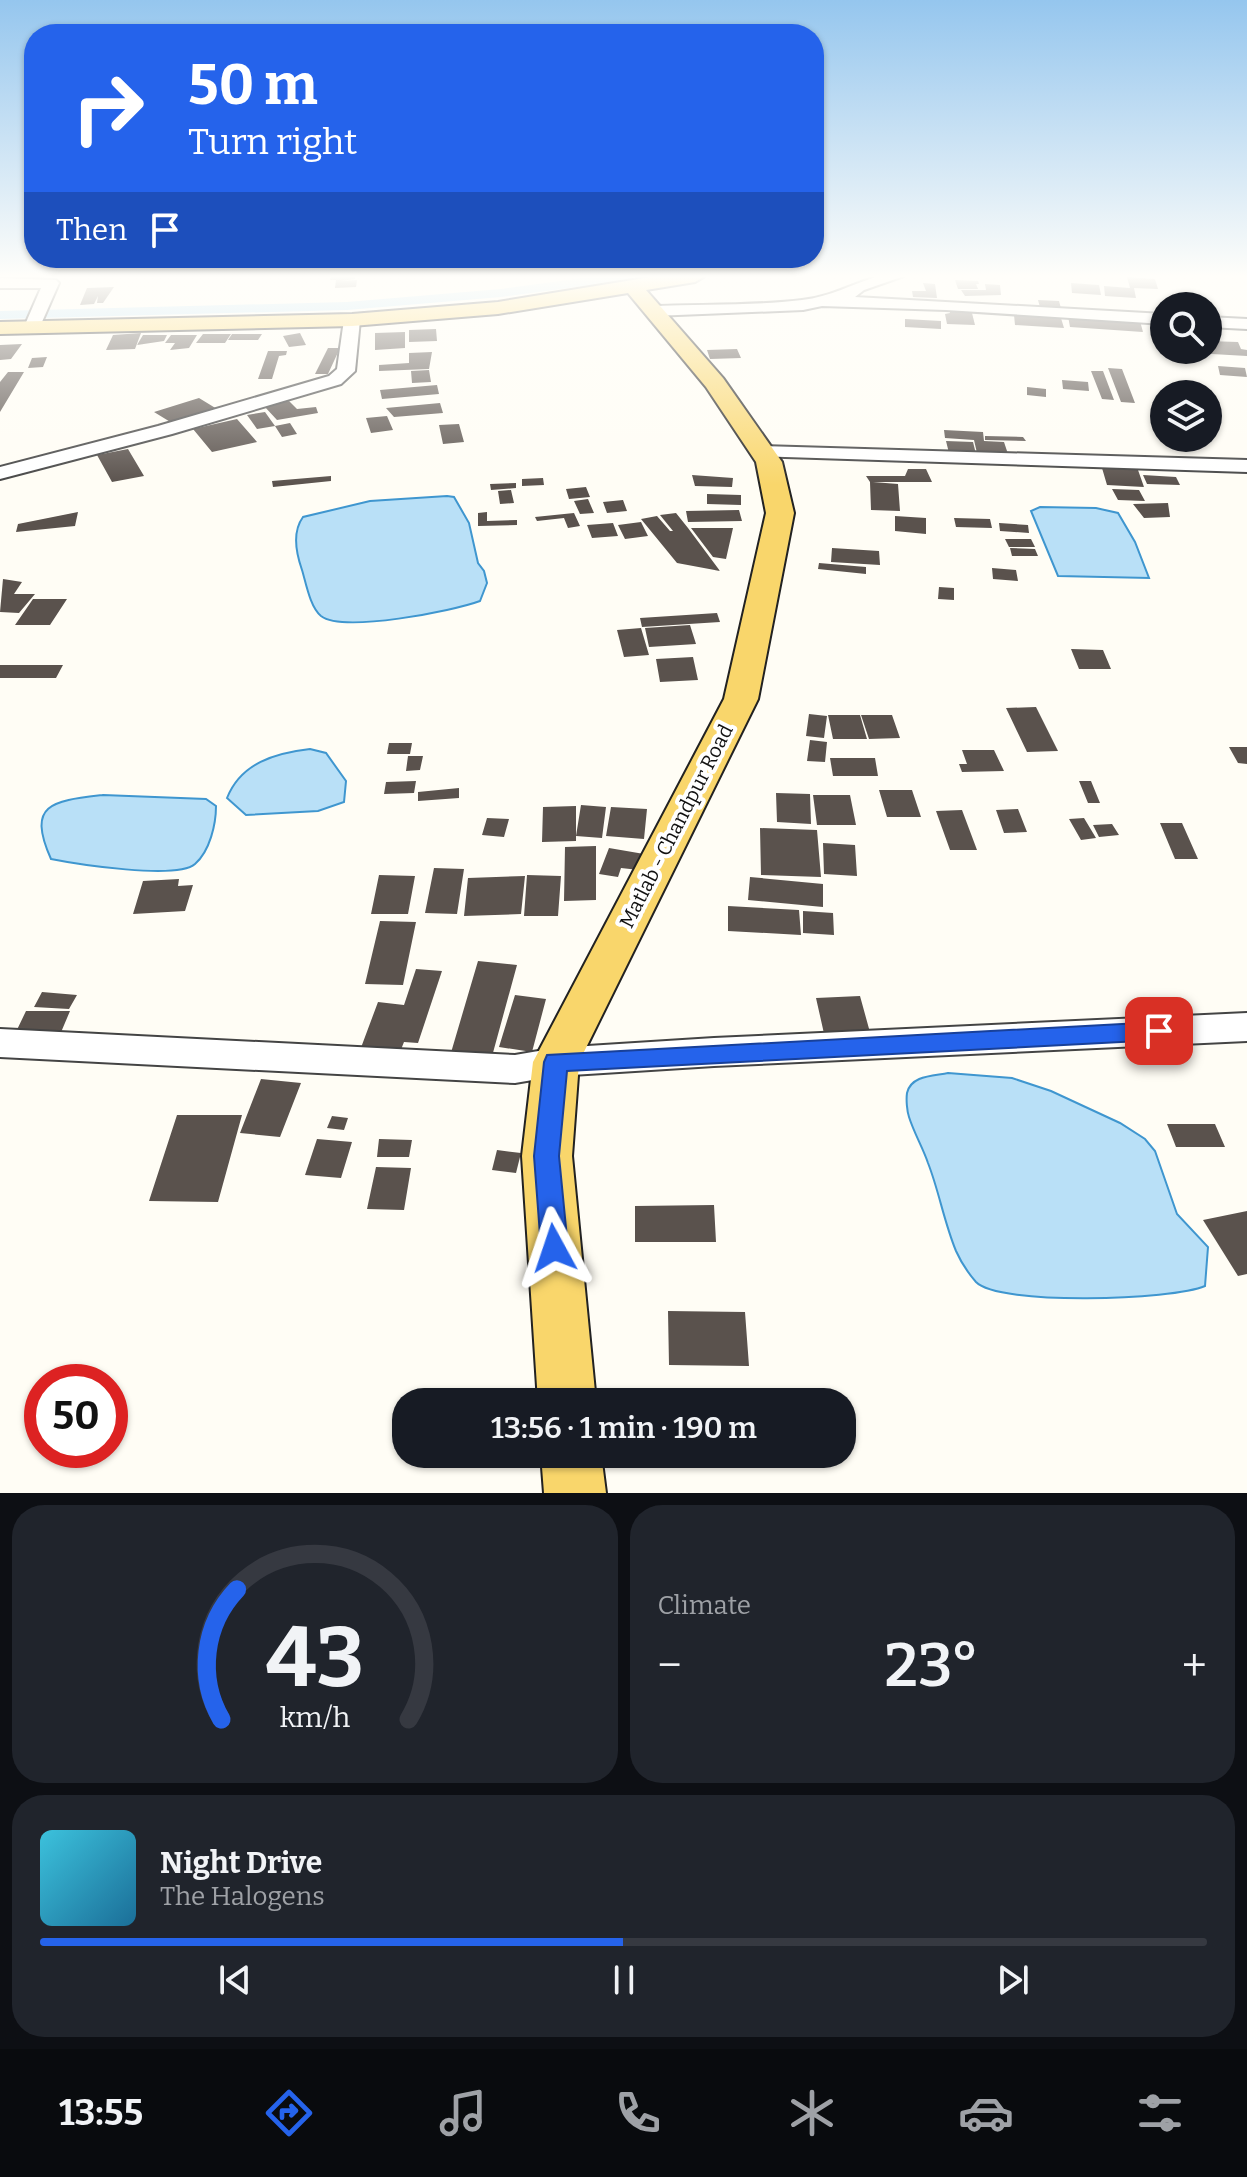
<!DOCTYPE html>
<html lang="en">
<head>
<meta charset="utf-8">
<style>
  body { margin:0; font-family:Bitter,serif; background:#20242c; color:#f1f3f6; height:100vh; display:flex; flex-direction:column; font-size:30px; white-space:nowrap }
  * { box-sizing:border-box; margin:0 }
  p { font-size:26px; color:#9ea1a6 }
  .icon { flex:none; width:44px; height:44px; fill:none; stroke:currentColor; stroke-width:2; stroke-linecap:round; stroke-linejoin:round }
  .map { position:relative; height:1493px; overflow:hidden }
  .details { display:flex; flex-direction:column; gap:12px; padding:12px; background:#0d0f14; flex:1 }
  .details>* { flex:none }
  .top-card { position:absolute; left:24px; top:24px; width:800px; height:244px; border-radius:32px; box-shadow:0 2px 6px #0004; background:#2563eb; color:#fff; overflow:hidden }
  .fabs { position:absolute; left:1150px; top:292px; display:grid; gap:16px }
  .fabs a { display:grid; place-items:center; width:72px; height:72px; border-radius:50%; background:#171b24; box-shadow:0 2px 6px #0004; font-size:40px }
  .speed { position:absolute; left:24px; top:1364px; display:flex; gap:16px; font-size:40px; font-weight:700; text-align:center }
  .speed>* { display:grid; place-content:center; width:104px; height:104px; border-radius:50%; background:#171b24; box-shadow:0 2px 6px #0004; line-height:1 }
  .speed .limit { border:12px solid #d22; background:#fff; color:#111 }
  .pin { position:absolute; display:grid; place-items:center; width:68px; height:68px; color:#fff; margin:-34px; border-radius:16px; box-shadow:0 4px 12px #0006 }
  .me { position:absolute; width:88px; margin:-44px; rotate:355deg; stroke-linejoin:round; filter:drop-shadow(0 0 6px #0008) }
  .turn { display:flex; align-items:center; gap:28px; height:168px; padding:0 32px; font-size:36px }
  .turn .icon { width:104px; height:104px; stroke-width:2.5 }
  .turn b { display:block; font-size:56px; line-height:68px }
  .then { display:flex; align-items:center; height:76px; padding:0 32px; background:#0003; gap:16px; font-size:30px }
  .big { font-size:60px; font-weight:600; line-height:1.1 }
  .details .widget { flex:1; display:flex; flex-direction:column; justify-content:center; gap:12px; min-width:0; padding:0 28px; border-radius:32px; background:#20242c }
  .details .dial { align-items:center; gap:0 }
  .dial svg { height:208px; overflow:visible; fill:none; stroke:#363941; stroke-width:7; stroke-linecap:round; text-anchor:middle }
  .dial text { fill:#f1f3f6; stroke:none }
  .song { display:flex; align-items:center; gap:24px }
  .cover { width:96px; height:96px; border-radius:12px; background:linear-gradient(135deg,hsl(190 70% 55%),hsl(200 70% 35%)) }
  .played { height:8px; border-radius:4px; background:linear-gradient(90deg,#2563eb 50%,#363941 50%) }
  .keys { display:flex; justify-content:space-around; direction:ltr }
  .heat { display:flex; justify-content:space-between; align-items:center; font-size:44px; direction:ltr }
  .details .tiles { flex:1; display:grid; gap:12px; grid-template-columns:1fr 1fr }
  .widget:last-child { grid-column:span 2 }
  .trip { position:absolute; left:392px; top:1388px; width:464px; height:80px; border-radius:32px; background:#171b24; box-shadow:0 2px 6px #0004; font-weight:600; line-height:80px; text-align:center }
  .tab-bar { display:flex; height:128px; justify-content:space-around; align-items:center; background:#090b0e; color:#9ea1a6 }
  .tab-bar .icon { width:56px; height:56px }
  .tab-bar .active { color:#2563eb }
  .tab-bar b { font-size:36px; color:#f1f3f6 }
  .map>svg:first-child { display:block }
</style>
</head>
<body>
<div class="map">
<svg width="1247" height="1493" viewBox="0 0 1247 1493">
  <rect width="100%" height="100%" fill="#fffdf5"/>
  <!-- water -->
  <path fill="#b9e0f7" stroke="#3f96cf" stroke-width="2" d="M 447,496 L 454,497 L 469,523 L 478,563 L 484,571 L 487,583 L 480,601 C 453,611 343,633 321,616 C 310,607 306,583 302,570 C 296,553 292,532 303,517 L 370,501 Z
    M 1040,507 L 1096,508 L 1118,513 L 1135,542 L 1149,578 L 1058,576 L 1031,511 Z
    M 310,749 L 326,753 L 346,781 L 344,802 L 318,811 L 246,815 L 227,798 C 241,763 275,753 310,749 Z
    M 103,795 L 206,799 L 216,806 C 216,824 210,851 195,864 C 177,880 76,864 51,859 C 26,803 53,801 103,795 Z
    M 948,1073 L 1012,1078 L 1051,1091 L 1120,1123 L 1145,1139 L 1155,1151 L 1177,1214 L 1208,1247 L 1205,1286 C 1173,1300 999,1306 976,1282 C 969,1274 960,1260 956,1251 C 944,1222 939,1191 928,1163 C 923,1148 914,1133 909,1117 C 907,1111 906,1100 907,1093 C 911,1075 934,1076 948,1073 Z"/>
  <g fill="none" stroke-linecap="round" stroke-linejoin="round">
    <!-- canal -->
    <path fill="#b9e0f7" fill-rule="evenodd" d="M 598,276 L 635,276 L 629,280 L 501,297 L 347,310 L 0,319 L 0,311 L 347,302 L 501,289 Z"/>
  </g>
  <!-- building -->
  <path fill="#5a524d" d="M 331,276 L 355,276 L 355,279 L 340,281 L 357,280 L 356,287 L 335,288 L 336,280 L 330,280 Z
    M 1127,277 L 1155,279 L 1158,289 L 1134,288 L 1136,298 L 1105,296 L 1104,286 L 1130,288 Z
    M 955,280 L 978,281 L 979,284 L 976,284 L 978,289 L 958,289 Z
    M 923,283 L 935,284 L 937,298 L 913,297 L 912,291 L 926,291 Z
    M 1071,283 L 1099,285 L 1101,295 L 1072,293 Z
    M 985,284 L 1000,285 L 1001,295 L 965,296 L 961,290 L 986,290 Z
    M 114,287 L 103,303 L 97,303 L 98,296 L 94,304 L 80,305 L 87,288 Z
    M 1038,300 L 1059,301 L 1062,312 L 1041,311 Z
    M 949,308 L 972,313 L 975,325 L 947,324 L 945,314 L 950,313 Z
    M 1014,315 L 1061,318 L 1064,328 L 1015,325 Z
    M 1068,316 L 1140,321 L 1143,332 L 1070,327 Z
    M 905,319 L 941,321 L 941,329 L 905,327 Z
    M 436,329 L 437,341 L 409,342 L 409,330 Z
    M 405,332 L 405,348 L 375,350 L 375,333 Z
    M 141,333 L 135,349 L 106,350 L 113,335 Z
    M 300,333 L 306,345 L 289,347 L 283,336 Z
    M 203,334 L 231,334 L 225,343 L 196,343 Z
    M 232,334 L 262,334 L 258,340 L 228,340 Z
    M 143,335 L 167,335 L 164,341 L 137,345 Z
    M 171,335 L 197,335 L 189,348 L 170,350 L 175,343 L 165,343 Z
    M 1208,341 L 1238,342 L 1241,349 L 1247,350 L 1247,356 L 1212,354 Z
    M 22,344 L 11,359 L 0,360 L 0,345 Z
    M 328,348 L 340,348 L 328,374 L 315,374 Z
    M 737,349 L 741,358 L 710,359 L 707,350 Z
    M 268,351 L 287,351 L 286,355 L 279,356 L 272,379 L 258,379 Z
    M 432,352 L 429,369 L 379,371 L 379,365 L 409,363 L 409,353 Z
    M 47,357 L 43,367 L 28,368 L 32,358 Z
    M 1218,366 L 1245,368 L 1247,377 L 1220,375 Z
    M 1108,368 L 1122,369 L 1135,403 L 1121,402 Z
    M 429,370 L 431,382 L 412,383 L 411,371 Z
    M 1091,371 L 1103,371 L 1114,400 L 1102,399 Z
    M 8,372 L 24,372 L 0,412 L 0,382 Z
    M 1062,380 L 1088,382 L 1089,391 L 1063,389 Z
    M 437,385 L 439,394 L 382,399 L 380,390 Z
    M 1027,387 L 1046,389 L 1046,397 L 1027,395 Z
    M 199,398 L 217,409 L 172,423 L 154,412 Z
    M 289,401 L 297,409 L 316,407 L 318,413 L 277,420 L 264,406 Z
    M 440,403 L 443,413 L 394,417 L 386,408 Z
    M 265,412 L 275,426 L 290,423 L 297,434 L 282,437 L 275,426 L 257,429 L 247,415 Z
    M 387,416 L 393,430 L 371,433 L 366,418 Z
    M 237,419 L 257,442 L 212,452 L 193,429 Z
    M 459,424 L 464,442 L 443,444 L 439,425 Z
    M 944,430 L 983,432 L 984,441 L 1004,442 L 1008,454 L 977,453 L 974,440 L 945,438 Z
    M 985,436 L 1023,437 L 1026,441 L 985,440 Z
    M 946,441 L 973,442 L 976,454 L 949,453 Z
    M 128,449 L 144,476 L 112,482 L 97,455 Z
    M 1102,468 L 1138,470 L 1144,487 L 1107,485 Z
    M 908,469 L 926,469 L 932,482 L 873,482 L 898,484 L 900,511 L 871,510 L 870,482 L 866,476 L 905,476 Z
    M 692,475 L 733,478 L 732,487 L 695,486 Z
    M 1143,475 L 1176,477 L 1180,485 L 1147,484 Z
    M 331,476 L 331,481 L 273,487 L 272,481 Z
    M 543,478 L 544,485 L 522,486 L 522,479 Z
    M 516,483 L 516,488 L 491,490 L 490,484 Z
    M 586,487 L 590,497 L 569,499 L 566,489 Z
    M 1112,489 L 1139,490 L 1145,501 L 1118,500 Z
    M 511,490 L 514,503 L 500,504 L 498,491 Z
    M 707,494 L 741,495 L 741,505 L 707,504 Z
    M 588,499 L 594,513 L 580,514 L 574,501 Z
    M 623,500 L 627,511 L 607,513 L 603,502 Z
    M 1168,503 L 1170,517 L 1144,518 L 1133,504 Z
    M 739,510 L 742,521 L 688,522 L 686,511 Z
    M 78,512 L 75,526 L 16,532 L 18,524 Z
    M 487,512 L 487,521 L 517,520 L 517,525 L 478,526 L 478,513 Z
    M 574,513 L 580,526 L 568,528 L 564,518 L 537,521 L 535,517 Z
    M 676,513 L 688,528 L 720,571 L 677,563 L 641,519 L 657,516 L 670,531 L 673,531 L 660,515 Z
    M 895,516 L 926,518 L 926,534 L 895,531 Z
    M 954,518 L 990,519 L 992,528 L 956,527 Z
    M 641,522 L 648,536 L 625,539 L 618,525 Z
    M 613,523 L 618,536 L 592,538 L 587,525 Z
    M 999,523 L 1028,525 L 1029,533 L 1000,531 Z
    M 691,528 L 733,528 L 726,559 L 713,557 Z
    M 1005,539 L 1031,539 L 1035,547 L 1009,547 Z
    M 832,548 L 879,551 L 880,565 L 831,562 Z
    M 1010,548 L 1035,549 L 1038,556 L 1012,556 Z
    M 819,563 L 866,567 L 866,574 L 818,569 Z
    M 992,568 L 1016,570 L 1018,581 L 993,579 Z
    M 3,579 L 22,582 L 14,594 L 35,594 L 19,613 L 0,612 Z
    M 939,587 L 954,588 L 954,600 L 938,599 Z
    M 33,599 L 67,599 L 50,625 L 15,625 Z
    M 717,613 L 720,622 L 642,627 L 640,618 Z
    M 690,625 L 696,644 L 649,647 L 645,628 Z
    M 641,628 L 649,655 L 624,657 L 617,630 Z
    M 1071,649 L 1103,650 L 1111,669 L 1079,669 Z
    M 693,657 L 698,680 L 660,682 L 656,659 Z
    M 0,665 L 63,665 L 56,678 L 0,678 Z
    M 1036,707 L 1058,751 L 1027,752 L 1006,708 Z
    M 809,714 L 827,716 L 824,738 L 806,736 Z
    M 828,715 L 860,715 L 867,739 L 833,739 Z
    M 861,715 L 892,715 L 900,738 L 869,739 Z
    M 810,740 L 827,742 L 825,762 L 807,761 Z
    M 389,743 L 412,743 L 410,754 L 387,754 Z
    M 1229,747 L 1247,747 L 1247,764 L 1238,763 Z
    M 962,750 L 994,750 L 1004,771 L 962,772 L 959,764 L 967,764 Z
    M 408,756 L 423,756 L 420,770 L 406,771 Z
    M 830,758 L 875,758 L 878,776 L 833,776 Z
    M 416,781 L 414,793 L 384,794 L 386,782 Z
    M 1079,781 L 1091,781 L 1100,803 L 1088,803 Z
    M 459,788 L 459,798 L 418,801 L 418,792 Z
    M 879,790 L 912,790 L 921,817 L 887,817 Z
    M 776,793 L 810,794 L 811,824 L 777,822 Z
    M 813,795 L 850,795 L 856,825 L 817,825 Z
    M 581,805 L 606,807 L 602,838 L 576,836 Z
    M 576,806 L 576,841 L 542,842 L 543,807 Z
    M 611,807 L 647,809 L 644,839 L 606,836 Z
    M 1018,809 L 1027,832 L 1004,833 L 996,810 Z
    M 962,810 L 977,850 L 950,850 L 936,811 Z
    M 487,818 L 509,819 L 504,837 L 482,835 Z
    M 1084,818 L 1096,838 L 1081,840 L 1069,819 Z
    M 1160,823 L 1182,823 L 1198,859 L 1175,859 Z
    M 1112,824 L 1119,835 L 1099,837 L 1093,825 Z
    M 760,828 L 817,830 L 821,877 L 761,875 Z
    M 823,843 L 855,845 L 857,876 L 824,874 Z
    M 596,846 L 596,900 L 564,901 L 565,847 Z
    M 609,848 L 644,854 L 639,870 L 621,868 L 618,877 L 599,874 Z
    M 434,868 L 464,869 L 457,914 L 425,913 Z
    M 379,875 L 415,876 L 408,914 L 371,914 Z
    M 527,875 L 561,876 L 558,916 L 524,916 Z
    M 525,876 L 521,914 L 464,916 L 468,878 Z
    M 750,877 L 823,884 L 823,907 L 748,900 Z
    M 179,879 L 178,886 L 193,885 L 185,911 L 133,914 L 143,881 Z
    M 728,906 L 799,910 L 801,935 L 728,931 Z
    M 803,911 L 833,913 L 834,935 L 803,933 Z
    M 380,921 L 416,922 L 403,985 L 365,984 Z
    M 478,961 L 517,965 L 491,1060 L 450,1056 Z
    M 416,969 L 442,971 L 418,1043 L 404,1042 L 398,1057 L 359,1053 L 378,1002 L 404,1005 Z
    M 42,992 L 77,995 L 69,1009 L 34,1007 Z
    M 515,995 L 546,999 L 532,1052 L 499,1047 Z
    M 860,996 L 871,1036 L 825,1038 L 816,998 Z
    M 26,1011 L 70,1011 L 59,1037 L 14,1036 Z
    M 261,1079 L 301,1083 L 280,1137 L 240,1133 Z
    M 177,1115 L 242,1115 L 218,1202 L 149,1201 Z
    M 332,1116 L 348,1118 L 344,1130 L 327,1128 Z
    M 1167,1124 L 1215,1124 L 1225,1147 L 1176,1147 Z
    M 317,1139 L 352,1142 L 341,1178 L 305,1175 Z
    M 379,1139 L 412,1140 L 409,1157 L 377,1157 Z
    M 497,1150 L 521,1153 L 516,1173 L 492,1170 Z
    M 376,1167 L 411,1168 L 404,1210 L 367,1209 Z
    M 714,1205 L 716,1242 L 635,1242 L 635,1206 Z
    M 1247,1211 L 1247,1274 L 1238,1276 L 1203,1220 Z
    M 668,1311 L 745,1312 L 749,1366 L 669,1365 Z"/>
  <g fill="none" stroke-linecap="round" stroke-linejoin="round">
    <defs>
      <path id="minor" d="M 879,276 L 904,276 L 864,290 L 855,297 L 1164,314 L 1164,324 L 946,310 L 822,306 L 803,310 L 653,316 L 645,311 L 653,306 C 702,304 753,306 802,300 C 830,297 852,284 879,276 Z
        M 0,278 L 56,280 L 59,283 L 38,331 L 32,332 L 24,327 L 41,288 L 0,288 Z
        M 352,315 L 360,320 L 355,371 L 341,384 L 172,434 L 0,479 L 0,467 L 158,426 L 329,376 L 337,369 L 344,320 Z
        M 1208,317 L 1247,319 L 1247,329 L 1208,327 Z
        M 762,446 L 1247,460 L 1247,472 L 755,456 L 752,452 Z
        M 1247,1013 L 1247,1041 L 714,1066 L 556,1076 L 515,1083 L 0,1057 L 0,1029 L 515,1055 L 556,1048 L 714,1038 Z"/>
      <path id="major" d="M 657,276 L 705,276 L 695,282 L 646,290 L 723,378 L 782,462 L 794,513 L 758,699 L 579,1062 L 572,1156 L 596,1402 L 538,1402 L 522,1156 L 533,1062 L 724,699 L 766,513 L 756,462 L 706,387 L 628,293 L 498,314 L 352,326 L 0,334 L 0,322 L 352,314 L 498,302 Z
        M 541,1454 L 601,1454 L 606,1493 L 544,1493 Z"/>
    </defs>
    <!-- minor casing -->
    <use href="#minor" stroke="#444" stroke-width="4"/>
    <!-- major casing -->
    <use href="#major" stroke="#222" stroke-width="4"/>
    <!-- minor -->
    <use href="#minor" fill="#fff" fill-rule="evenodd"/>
    <!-- major -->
    <use href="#major" fill="#f9d66b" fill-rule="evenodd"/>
  </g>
  <!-- sky -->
  <linearGradient id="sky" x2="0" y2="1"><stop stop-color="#95c6ee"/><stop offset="0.57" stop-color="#fffefa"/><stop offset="1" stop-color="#fffefa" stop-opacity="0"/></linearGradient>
  <rect width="1247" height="485" fill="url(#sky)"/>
  <!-- route -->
  <path fill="#2563eb" stroke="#184099" stroke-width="2" d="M 1159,1022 L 1167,1025 L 1170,1031 L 1167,1037 L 1159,1040 L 567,1071 L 559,1156 L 568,1248 L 564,1257 L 554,1260 L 545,1257 L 541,1248 L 534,1156 L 544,1062 L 547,1055 Z"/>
  <g text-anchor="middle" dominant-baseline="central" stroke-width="8" stroke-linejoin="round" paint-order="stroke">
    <!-- street labels -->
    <g font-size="20" fill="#111" stroke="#fff">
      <text transform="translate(676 826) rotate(-63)">Matlab - Chandpur Road</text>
    </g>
  </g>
</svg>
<div class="fabs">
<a><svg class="icon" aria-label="search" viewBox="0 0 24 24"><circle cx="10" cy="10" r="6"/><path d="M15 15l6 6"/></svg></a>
<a><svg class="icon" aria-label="layers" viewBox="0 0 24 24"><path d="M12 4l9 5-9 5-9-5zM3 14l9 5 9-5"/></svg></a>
</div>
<div class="speed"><div class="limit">50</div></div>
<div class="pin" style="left:1159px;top:1031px;background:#d93025"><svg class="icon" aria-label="arrive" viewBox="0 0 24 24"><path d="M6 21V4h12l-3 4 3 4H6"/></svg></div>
<svg class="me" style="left:554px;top:1248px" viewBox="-20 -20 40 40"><path d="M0-17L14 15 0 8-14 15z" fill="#2563eb" stroke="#fff" stroke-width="4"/></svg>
<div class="trip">13:56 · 1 min · 190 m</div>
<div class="top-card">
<div class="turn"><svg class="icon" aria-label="right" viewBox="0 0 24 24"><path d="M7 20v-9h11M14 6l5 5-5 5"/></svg><div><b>50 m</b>Turn right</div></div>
<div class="then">Then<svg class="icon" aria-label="arrive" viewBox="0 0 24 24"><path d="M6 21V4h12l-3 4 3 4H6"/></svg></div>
</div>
</div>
<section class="details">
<div class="tiles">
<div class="widget dial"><svg viewBox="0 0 100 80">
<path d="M14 69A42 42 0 1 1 86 69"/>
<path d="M14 69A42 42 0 0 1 20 19" stroke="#2563eb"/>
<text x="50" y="56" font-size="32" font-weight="700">43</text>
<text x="50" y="72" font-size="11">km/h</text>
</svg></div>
<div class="widget"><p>Climate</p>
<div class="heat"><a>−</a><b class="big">23°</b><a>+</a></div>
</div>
<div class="widget">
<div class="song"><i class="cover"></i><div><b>Night Drive</b><p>The Halogens</p></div></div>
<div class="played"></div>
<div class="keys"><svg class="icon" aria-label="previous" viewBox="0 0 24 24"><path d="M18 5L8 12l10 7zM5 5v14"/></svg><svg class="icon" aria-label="pause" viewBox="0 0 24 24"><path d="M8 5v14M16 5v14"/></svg><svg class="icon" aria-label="next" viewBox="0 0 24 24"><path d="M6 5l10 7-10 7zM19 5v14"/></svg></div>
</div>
</div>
</section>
<nav class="tab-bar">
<b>13:55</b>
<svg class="icon active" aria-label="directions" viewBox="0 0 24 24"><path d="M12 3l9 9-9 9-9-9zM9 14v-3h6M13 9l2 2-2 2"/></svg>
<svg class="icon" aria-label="music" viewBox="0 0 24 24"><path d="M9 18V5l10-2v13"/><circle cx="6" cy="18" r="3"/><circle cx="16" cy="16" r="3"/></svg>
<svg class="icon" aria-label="phone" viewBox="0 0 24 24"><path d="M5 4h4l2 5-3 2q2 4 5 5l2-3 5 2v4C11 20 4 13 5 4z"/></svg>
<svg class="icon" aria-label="climate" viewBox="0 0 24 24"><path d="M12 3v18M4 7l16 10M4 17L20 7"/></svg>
<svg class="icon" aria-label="car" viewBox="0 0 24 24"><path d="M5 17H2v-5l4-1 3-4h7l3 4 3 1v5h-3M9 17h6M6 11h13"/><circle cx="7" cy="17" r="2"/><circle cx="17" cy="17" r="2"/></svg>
<svg class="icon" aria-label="filters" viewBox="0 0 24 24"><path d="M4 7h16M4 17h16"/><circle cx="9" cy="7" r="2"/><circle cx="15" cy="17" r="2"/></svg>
</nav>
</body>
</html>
